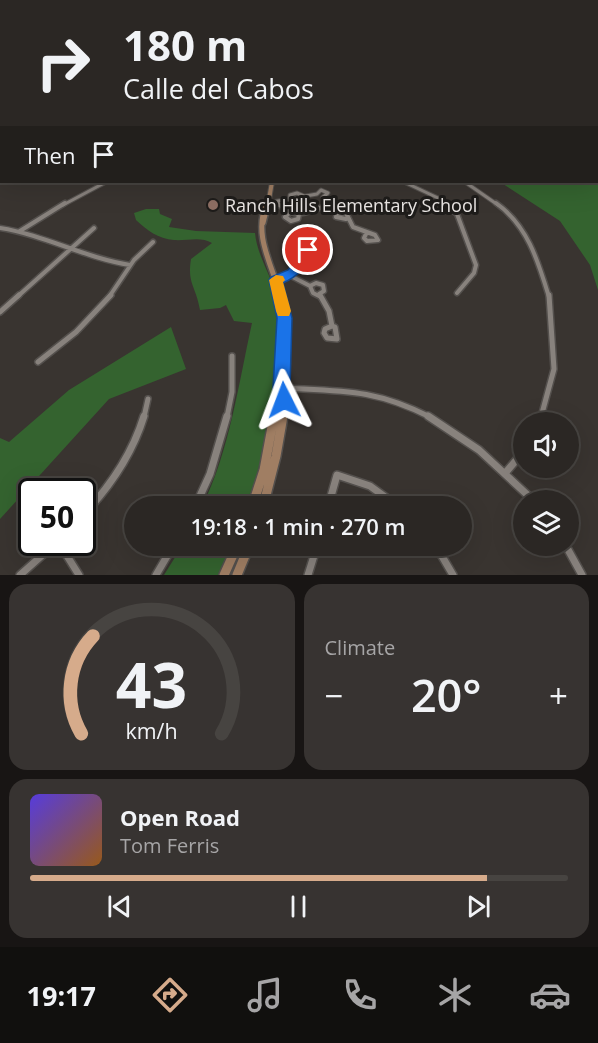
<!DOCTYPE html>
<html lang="en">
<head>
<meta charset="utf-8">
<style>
  body { margin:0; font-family:"Open Sans",sans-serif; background:#373331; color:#f1f3f6; height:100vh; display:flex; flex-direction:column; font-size:22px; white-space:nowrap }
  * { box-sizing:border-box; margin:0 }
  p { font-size:20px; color:#a6a5a6 }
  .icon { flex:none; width:33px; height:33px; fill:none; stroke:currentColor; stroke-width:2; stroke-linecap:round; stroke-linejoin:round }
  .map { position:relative; height:575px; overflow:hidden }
  .side { display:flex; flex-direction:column; gap:9px; padding:9px; background:#181514; flex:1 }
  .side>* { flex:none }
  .guide { position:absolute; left:0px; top:0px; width:598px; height:183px; box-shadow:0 6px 24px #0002,0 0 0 2px #474441; background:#2b2724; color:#f1f3f6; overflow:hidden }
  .tools { position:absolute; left:513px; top:412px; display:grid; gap:12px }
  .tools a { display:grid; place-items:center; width:66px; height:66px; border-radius:50%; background:#2b2724; box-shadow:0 6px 24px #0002,0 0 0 2px #474441; font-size:30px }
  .speed { position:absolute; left:18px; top:478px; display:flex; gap:12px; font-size:30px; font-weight:700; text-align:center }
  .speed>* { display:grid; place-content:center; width:78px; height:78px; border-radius:50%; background:#2b2724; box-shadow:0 6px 24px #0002,0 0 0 2px #474441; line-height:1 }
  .speed .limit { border:3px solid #111; border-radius:9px; background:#fff; color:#111 }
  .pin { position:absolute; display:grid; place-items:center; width:51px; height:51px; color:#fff; margin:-26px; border:3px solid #fff; border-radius:50%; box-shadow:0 2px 6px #0007 }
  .me { position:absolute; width:66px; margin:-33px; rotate:357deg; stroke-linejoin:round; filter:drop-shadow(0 0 4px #0008) }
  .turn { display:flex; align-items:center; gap:21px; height:126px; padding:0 24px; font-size:27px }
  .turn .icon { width:78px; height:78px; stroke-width:2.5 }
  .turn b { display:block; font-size:42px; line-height:51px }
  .then { display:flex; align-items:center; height:57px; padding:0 24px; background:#0003; gap:12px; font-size:22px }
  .big { font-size:45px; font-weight:600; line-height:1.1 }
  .side .card { flex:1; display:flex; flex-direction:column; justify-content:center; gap:9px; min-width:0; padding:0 21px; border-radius:18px; background:#373331 }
  .side .dial { align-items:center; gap:0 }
  .dial svg { height:156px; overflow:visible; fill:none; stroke:#474441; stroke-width:7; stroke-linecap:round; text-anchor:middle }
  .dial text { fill:#f1f3f6; stroke:none }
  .song { display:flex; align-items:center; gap:18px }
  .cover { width:72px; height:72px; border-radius:9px; background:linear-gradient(135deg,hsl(250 70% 55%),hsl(30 70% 35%)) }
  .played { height:6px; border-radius:3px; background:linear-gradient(90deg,#d6ab8b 85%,#474441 85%) }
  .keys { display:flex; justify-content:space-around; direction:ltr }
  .heat { display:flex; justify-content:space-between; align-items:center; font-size:33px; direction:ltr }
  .side .tiles { flex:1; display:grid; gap:9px; grid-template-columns:1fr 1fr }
  .card:last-child { grid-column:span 2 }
  .trip { position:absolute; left:124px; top:496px; width:348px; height:60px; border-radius:30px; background:#2b2724; box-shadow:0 6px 24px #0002,0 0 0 2px #474441; font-weight:600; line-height:60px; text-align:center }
  .tab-bar { display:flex; height:96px; justify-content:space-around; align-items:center; background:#11100e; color:#a6a5a6 }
  .tab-bar .icon { width:42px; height:42px }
  .tab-bar .current { color:#d6ab8b }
  .tab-bar b { font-size:27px; color:#f1f3f6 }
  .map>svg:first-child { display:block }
</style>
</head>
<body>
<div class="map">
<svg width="598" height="575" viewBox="0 0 598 575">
  <rect width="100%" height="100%" fill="#393430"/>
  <!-- green -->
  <path fill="#34632f" d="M 597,80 L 598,80 L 598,290 L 590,265 L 560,221 L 500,182 L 597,182 Z
    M 146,209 L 159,209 L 160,214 L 172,219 L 169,227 L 196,231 L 255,233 C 257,257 274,279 278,303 C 285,357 265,455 247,507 L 202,507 C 230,449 238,386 252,323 L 234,321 L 226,305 L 220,308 L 200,310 C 196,286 187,284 191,259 L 212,243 C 201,236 187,241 174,240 C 158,239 147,230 136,220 L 134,213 Z
    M 171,327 L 186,369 L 109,399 L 0,519 L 0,438 L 9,442 L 69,390 Z
    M 182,546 L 231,546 L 218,575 L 164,575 Z"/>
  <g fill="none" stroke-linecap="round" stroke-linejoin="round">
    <defs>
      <path id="minor-far3" d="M 404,182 L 438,198 L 446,205
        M 465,182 L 498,205
        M 323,197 L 326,205
        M 290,200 L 290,195 L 297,193 L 304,196
        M 267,203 L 317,194 L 321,190 L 328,193 L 323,197
        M 277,203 L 279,205
        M 63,205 L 106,182"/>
      <path id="minor-far2" d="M 277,203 C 297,220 303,213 326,206
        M 325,203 L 337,214 L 336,217 L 346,219
        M 444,203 L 457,214 L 476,265 L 474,273 L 457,293
        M 496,203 C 528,226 538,261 549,297
        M 289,213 L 285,217 L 291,221 L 298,219 L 299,214
        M 337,214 L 346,213 L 353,227 L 375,235 L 378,240 L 367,241 L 364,238 L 366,234
        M 0,228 C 45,235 85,258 130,265
        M 20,231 L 65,203
        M 318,247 L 324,250 L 318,255 L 310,252 Z
        M 302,259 L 296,254 L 299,250 L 310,252
        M 289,275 L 310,286 L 313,293 L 321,297
        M 276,280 L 292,271 L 310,252
        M 310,286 L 316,283 L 323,285 L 324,291 L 319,294
        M 17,297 L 94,228
        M 109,297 L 134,260 L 153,242"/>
      <path id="minor-far1" d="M 320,295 L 329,311 L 332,326
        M 0,312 L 19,295
        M 332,326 L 335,327 L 337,339 L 327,338 L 324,333 L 325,329 Z
        M 38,362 L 76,332 L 111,295
        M 284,388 C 343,391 375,389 430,417
        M 144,417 L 148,399
        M 227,417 L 232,392 L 232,356
        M 541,417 L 554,369 L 549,295"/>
      <path id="minor" d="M 428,416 L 479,450 L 534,501
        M 540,423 L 542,416
        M 507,471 L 524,451
        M 195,507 L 210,474 L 227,416
        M 328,507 L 337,475 L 370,486 L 399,507
        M 82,516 C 110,487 132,455 144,416
        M 59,543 L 79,575
        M 436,546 L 453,575
        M 566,546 L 582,575
        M 20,575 L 56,543
        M 156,575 L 173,546
        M 308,575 L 317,546"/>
      <path id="secondary-far3" d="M 268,205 L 272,182"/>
      <path id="secondary-far2" d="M 267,203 C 252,234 273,267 281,297
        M 263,223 L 268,203"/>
      <path id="secondary-far1" d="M 281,295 L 285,330 L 283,417
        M 273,417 L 281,389"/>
      <path id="secondary" d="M 252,507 L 264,470 L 274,416
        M 263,507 L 276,456 L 283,416
        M 224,575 L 237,546
        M 237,575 L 249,546"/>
    </defs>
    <!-- minor-far3 casing -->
    <use href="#minor-far3" stroke="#54504d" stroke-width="5"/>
    <!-- minor-far2 casing -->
    <use href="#minor-far2" stroke="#54504d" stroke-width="7"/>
    <!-- minor-far1 casing -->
    <use href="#minor-far1" stroke="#54504d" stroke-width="8"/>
    <!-- minor casing -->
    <use href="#minor" stroke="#54504d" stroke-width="10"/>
    <!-- secondary-far3 casing -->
    <use href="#secondary-far3" stroke="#54504d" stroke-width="6"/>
    <!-- secondary-far2 casing -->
    <use href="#secondary-far2" stroke="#54504d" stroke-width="8"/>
    <!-- secondary-far1 casing -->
    <use href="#secondary-far1" stroke="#54504d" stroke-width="10"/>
    <!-- secondary casing -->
    <use href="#secondary" stroke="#54504d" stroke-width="12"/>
    <!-- minor-far3 -->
    <use href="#minor-far3" stroke="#88827d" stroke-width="3"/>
    <!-- minor-far2 -->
    <use href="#minor-far2" stroke="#88827d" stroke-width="4"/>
    <!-- minor-far1 -->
    <use href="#minor-far1" stroke="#88827d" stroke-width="5"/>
    <!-- minor -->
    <use href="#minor" stroke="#88827d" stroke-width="7"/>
    <!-- secondary-far3 -->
    <use href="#secondary-far3" stroke="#a07e63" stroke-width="4"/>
    <!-- secondary-far2 -->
    <use href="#secondary-far2" stroke="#a07e63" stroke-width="5"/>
    <!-- secondary-far1 -->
    <use href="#secondary-far1" stroke="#a07e63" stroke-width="7"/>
    <!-- secondary -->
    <use href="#secondary" stroke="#a07e63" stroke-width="9"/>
  </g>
  <!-- sky -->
  <linearGradient id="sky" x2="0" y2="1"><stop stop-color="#1f1d1a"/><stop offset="0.5" stop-color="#4e5059"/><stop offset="1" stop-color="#4e5059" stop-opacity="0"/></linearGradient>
  <rect width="598" height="160" fill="url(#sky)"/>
  <!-- route -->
  <path fill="#1a73e8" stroke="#114b97" stroke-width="1.5" d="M 308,246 L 317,252 C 307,265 299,276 283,283 L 292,318 L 290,388 L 293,400 L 291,406 L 284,409 L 278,406 L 273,388 L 277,318 L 269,280 L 271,277 L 288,270 L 304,247 Z"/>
  <!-- slow -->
  <path fill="#f59e0b" d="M 276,275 L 283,276 L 285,280 L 283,282 L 291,311 L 289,316 L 278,316 L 276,311 L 269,280 Z"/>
  <!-- markers -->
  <circle fill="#8d6e63" stroke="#1e1c1a" stroke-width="2" cx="213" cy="205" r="6"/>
  <g text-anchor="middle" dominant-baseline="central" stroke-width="6" stroke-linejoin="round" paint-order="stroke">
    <!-- far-poi labels -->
    <g font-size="18" fill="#e9e5e3" stroke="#1e1c1a" text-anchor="start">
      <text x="225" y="205">Ranch Hills Elementary School</text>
    </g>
  </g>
</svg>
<div class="tools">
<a><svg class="icon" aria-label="sound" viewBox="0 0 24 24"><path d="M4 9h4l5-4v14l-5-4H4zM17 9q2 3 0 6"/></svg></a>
<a><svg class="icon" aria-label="layers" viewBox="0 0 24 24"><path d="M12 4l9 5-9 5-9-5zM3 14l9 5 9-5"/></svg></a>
</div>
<div class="speed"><div class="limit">50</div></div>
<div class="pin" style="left:308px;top:250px;background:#d93025"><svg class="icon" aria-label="arrive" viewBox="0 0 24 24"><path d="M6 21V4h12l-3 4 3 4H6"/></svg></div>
<svg class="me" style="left:284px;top:400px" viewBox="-20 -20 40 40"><path d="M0-17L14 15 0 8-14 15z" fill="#1a73e8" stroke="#fff" stroke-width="4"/></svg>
<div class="trip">19:18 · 1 min · 270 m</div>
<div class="guide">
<div class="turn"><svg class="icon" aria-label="right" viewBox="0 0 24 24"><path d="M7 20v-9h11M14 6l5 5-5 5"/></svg><div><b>180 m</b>Calle del Cabos</div></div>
<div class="then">Then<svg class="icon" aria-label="arrive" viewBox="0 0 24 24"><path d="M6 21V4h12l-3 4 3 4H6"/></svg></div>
</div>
</div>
<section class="side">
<div class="tiles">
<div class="card dial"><svg viewBox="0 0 100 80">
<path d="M14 69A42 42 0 1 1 86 69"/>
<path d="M14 69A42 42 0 0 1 20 19" stroke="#d6ab8b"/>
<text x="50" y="56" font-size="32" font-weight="700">43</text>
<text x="50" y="72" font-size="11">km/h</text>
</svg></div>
<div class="card"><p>Climate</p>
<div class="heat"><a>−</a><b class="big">20°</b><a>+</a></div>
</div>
<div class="card">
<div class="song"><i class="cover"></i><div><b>Open Road</b><p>Tom Ferris</p></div></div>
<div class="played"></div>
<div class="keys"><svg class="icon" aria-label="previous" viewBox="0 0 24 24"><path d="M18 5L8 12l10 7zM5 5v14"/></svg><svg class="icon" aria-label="pause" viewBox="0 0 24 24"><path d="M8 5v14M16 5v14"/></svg><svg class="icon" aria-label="next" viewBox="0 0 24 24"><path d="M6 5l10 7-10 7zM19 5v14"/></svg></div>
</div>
</div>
</section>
<nav class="tab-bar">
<b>19:17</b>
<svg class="icon current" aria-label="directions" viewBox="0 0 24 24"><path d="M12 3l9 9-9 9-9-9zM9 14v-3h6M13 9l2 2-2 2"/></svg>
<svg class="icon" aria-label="music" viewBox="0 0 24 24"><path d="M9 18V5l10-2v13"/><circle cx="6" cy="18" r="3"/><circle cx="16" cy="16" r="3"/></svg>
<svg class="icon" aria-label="phone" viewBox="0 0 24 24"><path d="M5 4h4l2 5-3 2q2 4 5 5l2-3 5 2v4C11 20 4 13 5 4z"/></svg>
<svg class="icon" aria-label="climate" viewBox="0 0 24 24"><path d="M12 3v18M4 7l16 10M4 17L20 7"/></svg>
<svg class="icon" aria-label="car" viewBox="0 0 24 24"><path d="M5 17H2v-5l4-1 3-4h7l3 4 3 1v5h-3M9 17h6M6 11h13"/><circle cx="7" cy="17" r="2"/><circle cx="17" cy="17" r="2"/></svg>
</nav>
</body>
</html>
